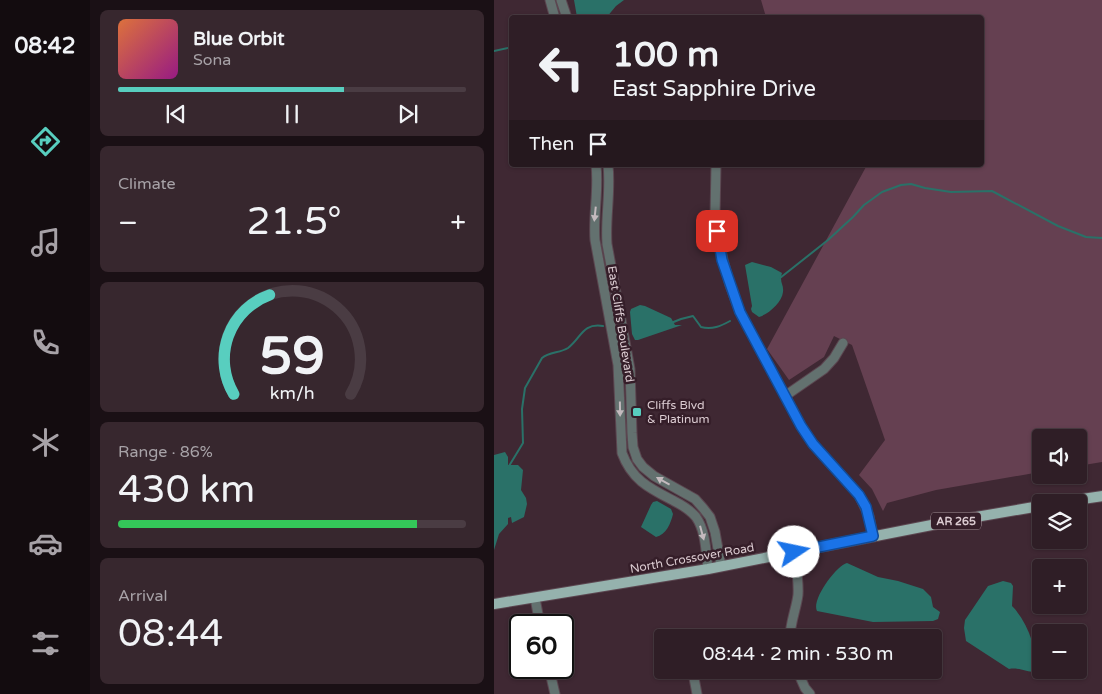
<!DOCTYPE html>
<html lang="en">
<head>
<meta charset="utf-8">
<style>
  body { margin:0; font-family:"Varela Round",sans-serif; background:#37272e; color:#f1f3f6; height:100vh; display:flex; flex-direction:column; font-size:19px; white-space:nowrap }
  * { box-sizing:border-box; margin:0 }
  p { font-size:16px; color:#a7a2a7 }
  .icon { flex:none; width:28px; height:28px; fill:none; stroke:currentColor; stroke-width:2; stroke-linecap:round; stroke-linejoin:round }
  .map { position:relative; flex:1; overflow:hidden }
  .details { display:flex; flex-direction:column; gap:10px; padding:10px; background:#1a1015; width:404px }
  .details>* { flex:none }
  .banner { position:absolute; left:15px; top:15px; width:475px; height:152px; border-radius:5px; box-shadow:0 1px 4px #0004,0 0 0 1px #4a3c43; background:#2f1e26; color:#f1f3f6; overflow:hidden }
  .tools { position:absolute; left:538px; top:429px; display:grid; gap:10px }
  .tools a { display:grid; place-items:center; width:55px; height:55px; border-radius:5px; background:#2f1e26; box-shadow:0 1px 4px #0004,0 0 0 1px #4a3c43; font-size:25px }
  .speed { position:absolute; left:15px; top:614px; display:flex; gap:10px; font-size:25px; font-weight:700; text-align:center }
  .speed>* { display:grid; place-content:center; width:65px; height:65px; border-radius:50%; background:#2f1e26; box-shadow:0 1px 4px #0004,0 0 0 1px #4a3c43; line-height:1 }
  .speed .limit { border:2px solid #111; border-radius:8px; background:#fff; color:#111 }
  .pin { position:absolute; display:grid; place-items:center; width:42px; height:42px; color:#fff; margin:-21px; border-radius:10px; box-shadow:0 2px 8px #0006 }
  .me { position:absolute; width:55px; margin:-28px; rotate:79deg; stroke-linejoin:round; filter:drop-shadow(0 0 4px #0008) }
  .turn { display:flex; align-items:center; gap:18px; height:105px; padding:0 20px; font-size:22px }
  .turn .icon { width:65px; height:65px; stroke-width:2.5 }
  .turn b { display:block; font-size:35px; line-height:42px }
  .then { display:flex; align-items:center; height:48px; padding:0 20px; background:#0003; gap:10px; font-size:19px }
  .big { font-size:38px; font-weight:600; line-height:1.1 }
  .details .card { flex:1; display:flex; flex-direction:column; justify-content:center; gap:8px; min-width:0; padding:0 18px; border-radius:8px; background:#37272e }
  .details .dial { align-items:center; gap:0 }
  .dial svg { height:130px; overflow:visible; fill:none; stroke:#4a3c43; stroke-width:7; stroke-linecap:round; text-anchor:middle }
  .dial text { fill:#f1f3f6; stroke:none }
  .song { display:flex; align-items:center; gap:15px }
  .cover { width:60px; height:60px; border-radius:8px; background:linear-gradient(135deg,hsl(20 70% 55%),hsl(310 70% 35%)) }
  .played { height:5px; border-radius:2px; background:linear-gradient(90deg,#58cebf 65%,#4a3c43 65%) }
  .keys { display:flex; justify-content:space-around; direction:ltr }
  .heat { display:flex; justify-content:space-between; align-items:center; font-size:28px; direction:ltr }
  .charge { height:8px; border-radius:4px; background:linear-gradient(90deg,#34c759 86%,#4a3c43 0) }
  .trip { position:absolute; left:160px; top:629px; width:288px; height:50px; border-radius:5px; background:#2f1e26; box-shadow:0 1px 4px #0004,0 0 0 1px #4a3c43; font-weight:600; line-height:50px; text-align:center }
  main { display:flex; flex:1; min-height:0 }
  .tab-bar { display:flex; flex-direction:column; width:90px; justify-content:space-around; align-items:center; background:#130c0f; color:#a7a2a7 }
  .tab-bar .icon { width:35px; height:35px }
  .tab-bar .selected { color:#58cebf }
  .tab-bar b { font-size:22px; color:#f1f3f6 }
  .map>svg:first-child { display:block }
</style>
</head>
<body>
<main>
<nav class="tab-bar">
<b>08:42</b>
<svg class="icon selected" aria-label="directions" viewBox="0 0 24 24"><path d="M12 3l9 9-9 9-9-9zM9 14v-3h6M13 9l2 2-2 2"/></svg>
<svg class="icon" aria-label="music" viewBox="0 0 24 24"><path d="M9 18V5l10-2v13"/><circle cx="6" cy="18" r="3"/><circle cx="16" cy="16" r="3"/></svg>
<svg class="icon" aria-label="phone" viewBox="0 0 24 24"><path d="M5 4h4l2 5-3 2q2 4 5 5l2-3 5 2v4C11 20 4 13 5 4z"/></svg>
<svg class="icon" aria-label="climate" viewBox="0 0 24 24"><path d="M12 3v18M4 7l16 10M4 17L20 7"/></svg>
<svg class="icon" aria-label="car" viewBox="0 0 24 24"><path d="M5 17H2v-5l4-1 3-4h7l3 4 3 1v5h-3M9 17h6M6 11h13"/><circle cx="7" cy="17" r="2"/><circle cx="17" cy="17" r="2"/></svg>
<svg class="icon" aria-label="filters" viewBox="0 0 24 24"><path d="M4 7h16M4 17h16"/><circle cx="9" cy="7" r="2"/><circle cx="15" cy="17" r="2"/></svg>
</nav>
<section class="details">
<div class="card">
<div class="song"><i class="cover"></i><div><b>Blue Orbit</b><p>Sona</p></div></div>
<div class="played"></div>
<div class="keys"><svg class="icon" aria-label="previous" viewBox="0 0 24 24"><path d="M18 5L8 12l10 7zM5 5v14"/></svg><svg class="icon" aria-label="pause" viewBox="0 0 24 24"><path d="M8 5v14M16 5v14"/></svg><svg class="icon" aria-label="next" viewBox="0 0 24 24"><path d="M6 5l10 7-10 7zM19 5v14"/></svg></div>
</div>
<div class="card"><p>Climate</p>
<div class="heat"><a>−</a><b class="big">21.5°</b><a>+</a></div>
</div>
<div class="card dial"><svg viewBox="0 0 100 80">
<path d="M14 69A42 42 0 1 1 86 69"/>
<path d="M14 69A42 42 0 0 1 36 8" stroke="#58cebf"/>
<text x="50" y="56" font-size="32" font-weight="700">59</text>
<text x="50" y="72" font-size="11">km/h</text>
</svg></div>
<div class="card"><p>Range · 86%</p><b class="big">430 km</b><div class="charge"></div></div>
<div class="card"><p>Arrival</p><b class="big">08:44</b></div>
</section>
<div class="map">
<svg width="609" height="694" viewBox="0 0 609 694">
  <rect width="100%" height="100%" fill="#3f2833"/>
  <!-- green -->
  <path fill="#654051" d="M 267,0 L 608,0 L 608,462 L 584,466 L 584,438 L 546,438 L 546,472 L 442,490 L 393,503 L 389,511 L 378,489 L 365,475 L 391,440 L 358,345 L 340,336 L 330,357 L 295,380 L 273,349 L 373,165 L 488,165 L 488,18 L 272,17 Z"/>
  <!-- water -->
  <path fill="#2a7168" d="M 80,0 L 130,0 L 122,6 L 112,18 L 83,17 Z
    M 258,262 L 277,267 L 288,273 C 285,283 290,284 289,292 C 288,302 275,314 265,317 L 258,312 L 257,309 L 258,306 L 251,265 Z
    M 146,305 L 151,306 L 177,318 L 181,325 L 188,325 L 144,340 L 141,340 L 138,334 L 136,312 L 137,309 Z
    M 11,452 L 14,457 L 14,465 L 24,465 L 29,470 L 27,490 L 32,498 L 33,504 L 30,517 L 18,523 L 17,517 L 14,518 L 14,524 L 5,534 L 0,550 L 0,455 Z
    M 163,501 L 177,509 L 179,514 C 177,523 172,535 162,537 L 147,527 L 157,505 L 159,502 Z
    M 353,563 L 384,577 L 404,581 L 429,589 L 437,597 L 439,607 L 446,612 L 444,619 L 439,621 L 379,622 L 323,611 C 317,600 342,566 353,563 Z
    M 509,581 L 517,583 L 519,586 L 518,606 C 536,624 541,651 547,673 C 536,673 526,667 515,669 L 472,641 L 470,628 L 471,620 L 494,586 Z"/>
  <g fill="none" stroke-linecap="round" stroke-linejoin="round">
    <!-- stream -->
    <path stroke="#2a7168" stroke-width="2" d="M 0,51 L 18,47
      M 286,278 L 334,240 L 359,217 L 370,205 L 388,192 L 407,185 L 417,184 L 431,188 L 457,192 L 498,191 L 564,226 L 592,237 L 609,238
      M 177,323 L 187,319 L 199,316 L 207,327 C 218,330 227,326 236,321
      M 15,466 L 29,443 L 28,409 L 31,388 L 48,358 C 55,352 66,353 74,348 C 88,337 88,323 109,326"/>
    <defs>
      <path id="minor" d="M 56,0 L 61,18
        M 67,0 L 73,18
        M 102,165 C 105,190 99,215 101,240 L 124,365 L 128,453 C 138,480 155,488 180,501 C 188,505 196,510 202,517 C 212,531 212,553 214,569
        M 114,165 C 117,192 111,218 113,244 L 136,369 L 138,433 L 139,447 L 143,459 L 149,467 L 160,476 L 201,499 L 209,508 L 216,517 L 221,532 L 227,566
        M 222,165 L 221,216 L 229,260 L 236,285 L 246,312 L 307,426 L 319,444 L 365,495 L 375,516 L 379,536
        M 291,396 L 330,369 L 340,358 L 349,343
        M 41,598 L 46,625
        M 296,638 C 296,623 302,610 304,595 C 305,581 302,566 300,552
        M 55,668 L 61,694
        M 303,670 L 311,688 L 316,694
        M 200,678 L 203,694"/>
      <path id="major" d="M 568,502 L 609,496
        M 0,604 L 214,569 L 453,522 L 546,506"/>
    </defs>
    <!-- minor casing -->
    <use href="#minor" stroke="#5b4650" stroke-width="11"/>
    <!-- major casing -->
    <use href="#major" stroke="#5b4650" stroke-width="12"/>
    <!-- minor -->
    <use href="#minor" stroke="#63716f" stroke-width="9"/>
    <!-- major -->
    <use href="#major" stroke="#95b2ad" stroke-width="10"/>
  </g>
  <!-- one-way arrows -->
  <defs><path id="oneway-solid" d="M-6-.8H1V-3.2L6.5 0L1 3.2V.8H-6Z" transform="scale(1.25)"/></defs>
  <g fill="#c4babe">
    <use href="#oneway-solid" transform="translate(101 214) rotate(96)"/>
    <use href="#oneway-solid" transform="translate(126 409) rotate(89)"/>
    <use href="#oneway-solid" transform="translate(169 481) rotate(-151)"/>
    <use href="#oneway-solid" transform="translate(208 533) rotate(75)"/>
  </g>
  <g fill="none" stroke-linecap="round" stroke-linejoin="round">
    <defs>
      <path id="route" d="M 223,231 L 228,260 L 246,312 L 307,426 L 319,444 L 365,495 L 372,507 L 379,536 L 300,552"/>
    </defs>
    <!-- route casing -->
    <use href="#route" stroke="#114b97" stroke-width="12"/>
    <!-- route -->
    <use href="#route" stroke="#1a73e8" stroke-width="9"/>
  </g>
  <!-- markers -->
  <rect fill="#58cebf" stroke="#351e29" stroke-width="2" x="138" y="407" width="10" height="10" rx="2.5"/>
  <g text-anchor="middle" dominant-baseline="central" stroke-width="5" stroke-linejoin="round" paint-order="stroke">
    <!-- shield labels -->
    <rect fill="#351e29" stroke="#aa989f" stroke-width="1" x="437" y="512.5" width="50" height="17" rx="4"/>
    <g font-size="11" font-weight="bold" fill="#dcccd2">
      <text x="462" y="521">AR 265</text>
    </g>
    <!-- street labels -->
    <g font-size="12" fill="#dcccd2" stroke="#351e29">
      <text transform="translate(127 324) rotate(81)">East Cliffs Boulevard</text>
      <text transform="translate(198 558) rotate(-10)">North Crossover Road</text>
    </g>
    <!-- poi labels -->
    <g font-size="12" fill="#dcccd2" stroke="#351e29" text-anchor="start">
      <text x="153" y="405">Cliffs Blvd<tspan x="153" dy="14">&amp; Platinum</tspan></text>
    </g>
  </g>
</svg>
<div class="tools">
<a><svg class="icon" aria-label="sound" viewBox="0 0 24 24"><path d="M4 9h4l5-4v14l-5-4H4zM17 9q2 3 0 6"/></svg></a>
<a><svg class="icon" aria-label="layers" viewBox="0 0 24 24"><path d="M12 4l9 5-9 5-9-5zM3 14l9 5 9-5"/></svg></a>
<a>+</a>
<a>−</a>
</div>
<div class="speed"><div class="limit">60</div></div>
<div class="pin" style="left:223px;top:231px;background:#d93025"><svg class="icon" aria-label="arrive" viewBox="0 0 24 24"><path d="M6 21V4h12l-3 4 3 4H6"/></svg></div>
<svg class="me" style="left:300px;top:552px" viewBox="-20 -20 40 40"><circle r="19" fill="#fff"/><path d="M0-13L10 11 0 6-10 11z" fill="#1a73e8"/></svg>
<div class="trip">08:44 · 2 min · 530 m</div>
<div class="banner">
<div class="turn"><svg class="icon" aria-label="left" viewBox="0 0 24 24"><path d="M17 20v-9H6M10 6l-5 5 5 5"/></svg><div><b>100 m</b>East Sapphire Drive</div></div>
<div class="then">Then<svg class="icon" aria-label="arrive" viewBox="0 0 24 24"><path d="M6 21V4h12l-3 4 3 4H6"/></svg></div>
</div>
</div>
</main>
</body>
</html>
